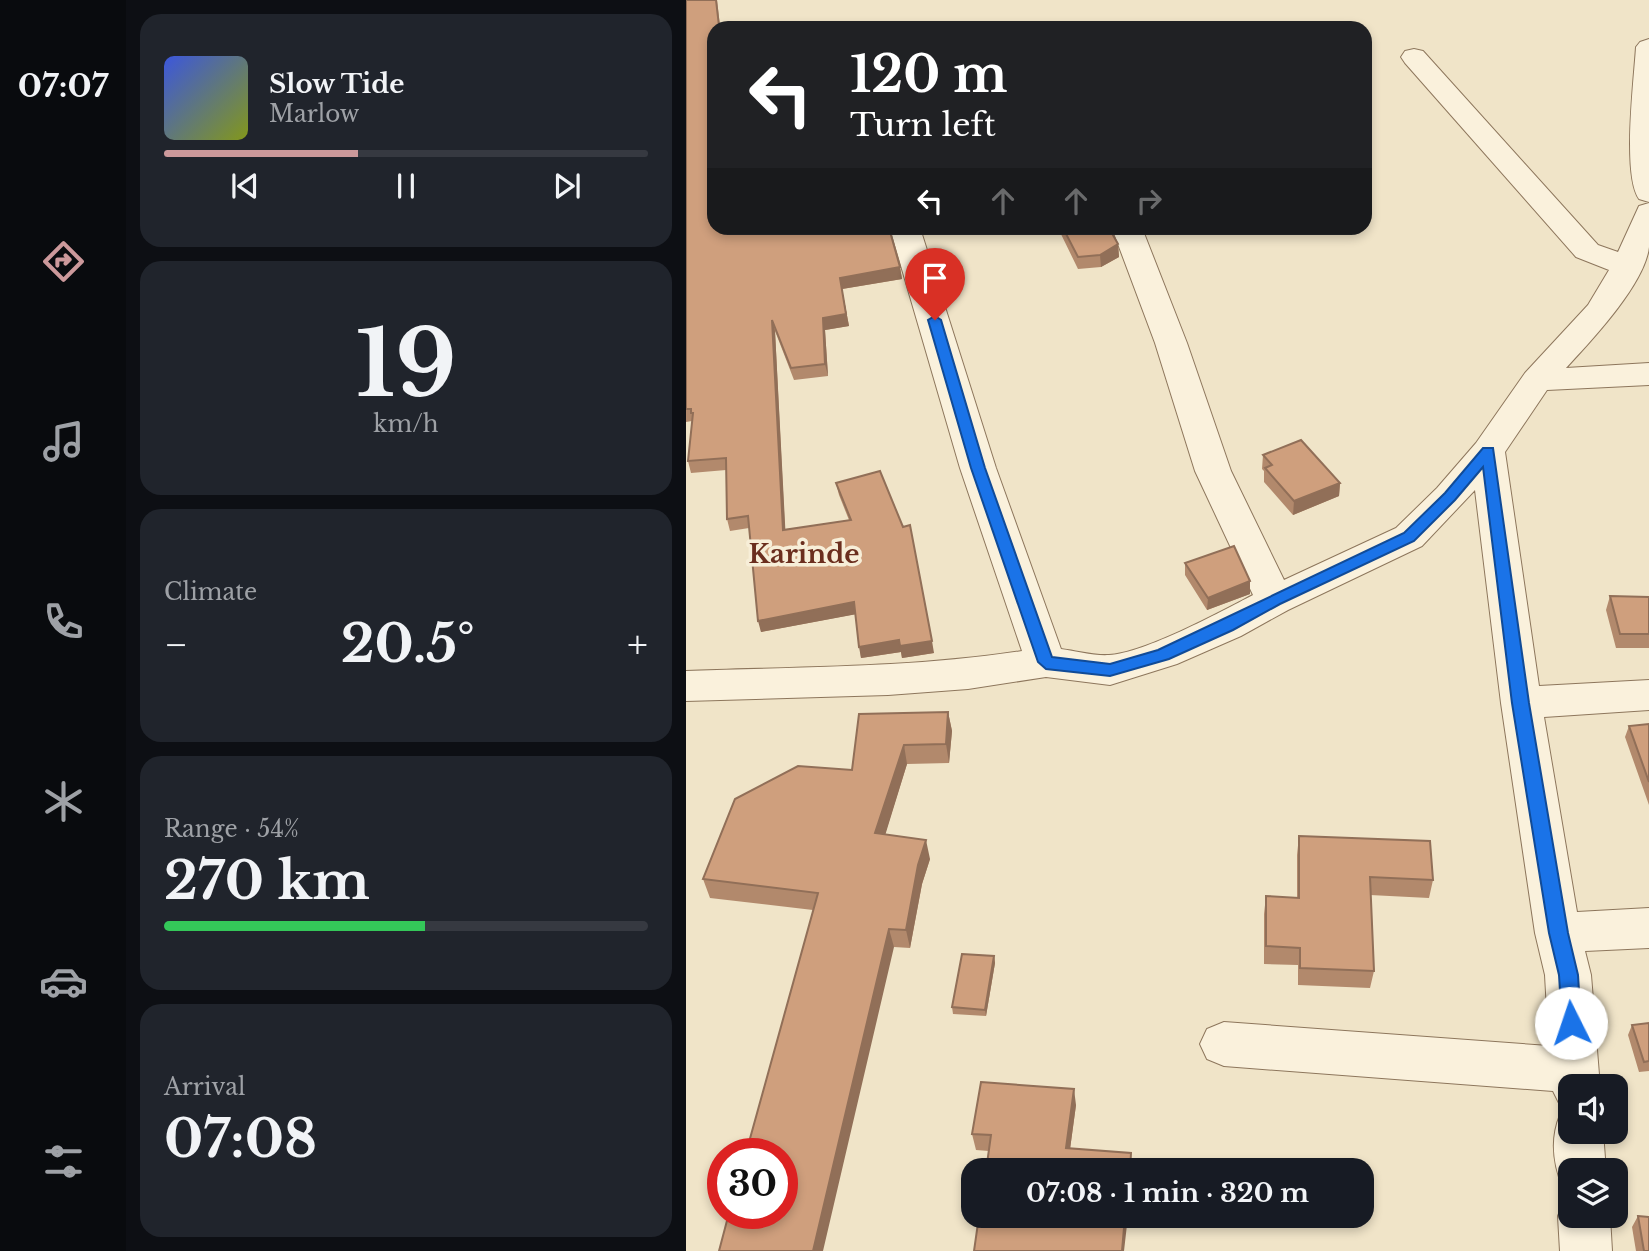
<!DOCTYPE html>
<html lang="en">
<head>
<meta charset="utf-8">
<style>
  body { margin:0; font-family:"Libre Baskerville",serif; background:#20242c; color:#f1f3f6; height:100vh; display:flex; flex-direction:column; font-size:26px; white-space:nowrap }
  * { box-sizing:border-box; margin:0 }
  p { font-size:23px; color:#9ea1a6 }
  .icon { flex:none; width:38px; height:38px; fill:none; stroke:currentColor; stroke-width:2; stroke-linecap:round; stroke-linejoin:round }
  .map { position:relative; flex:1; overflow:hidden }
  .drawer { display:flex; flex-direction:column; gap:14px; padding:14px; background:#0d0f14; width:560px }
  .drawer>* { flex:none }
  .guide { position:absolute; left:21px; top:21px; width:665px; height:214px; border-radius:21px; box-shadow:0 4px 10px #0003; background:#202124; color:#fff; overflow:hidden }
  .controls { position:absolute; left:872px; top:1074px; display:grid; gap:14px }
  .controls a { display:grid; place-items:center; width:70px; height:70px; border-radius:14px; background:#171b24; box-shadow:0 4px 10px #0003; font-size:35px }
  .speed { position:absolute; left:21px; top:1138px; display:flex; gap:14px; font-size:35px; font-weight:700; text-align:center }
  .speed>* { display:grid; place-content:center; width:91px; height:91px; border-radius:50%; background:#171b24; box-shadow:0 4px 10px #0003; line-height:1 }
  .speed .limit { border:10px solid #d22; background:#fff; color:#111 }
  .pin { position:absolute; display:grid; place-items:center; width:60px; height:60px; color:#fff; margin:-72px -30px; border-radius:50% 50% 50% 0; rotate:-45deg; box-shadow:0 0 7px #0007 }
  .pin .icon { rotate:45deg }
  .me { position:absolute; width:77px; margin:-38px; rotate:356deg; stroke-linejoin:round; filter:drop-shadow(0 0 5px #0008) }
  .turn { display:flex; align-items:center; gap:24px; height:147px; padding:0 28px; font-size:32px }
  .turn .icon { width:91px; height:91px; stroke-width:2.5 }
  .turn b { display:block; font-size:49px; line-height:60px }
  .lanes { display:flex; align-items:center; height:66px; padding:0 28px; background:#0003; justify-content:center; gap:35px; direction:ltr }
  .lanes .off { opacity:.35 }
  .big { font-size:52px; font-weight:800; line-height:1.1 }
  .drawer .card { flex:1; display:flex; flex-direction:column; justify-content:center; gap:10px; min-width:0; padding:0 24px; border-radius:21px; background:#20242c }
  .drawer .dial { align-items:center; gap:0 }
  .dial b { font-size:91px; line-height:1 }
  .song { display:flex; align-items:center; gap:21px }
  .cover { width:84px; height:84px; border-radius:10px; background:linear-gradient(135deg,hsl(230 70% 55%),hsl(70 70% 35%)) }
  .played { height:7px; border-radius:4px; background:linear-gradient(90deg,#cc999b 40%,#363941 40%) }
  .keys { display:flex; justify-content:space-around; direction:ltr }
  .heat { display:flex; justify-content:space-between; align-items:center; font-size:38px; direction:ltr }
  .charge { height:10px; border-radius:5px; background:linear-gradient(90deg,#34c759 54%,#363941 0) }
  .trip { position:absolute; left:275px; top:1158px; width:413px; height:70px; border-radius:21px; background:#171b24; box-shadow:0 4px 10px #0003; font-weight:800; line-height:70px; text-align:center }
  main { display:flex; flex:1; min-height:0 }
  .tab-bar { display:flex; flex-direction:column; width:126px; justify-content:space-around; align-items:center; background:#090b0e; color:#9ea1a6 }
  .tab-bar .icon { width:49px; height:49px }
  .tab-bar .selected { color:#cc999b }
  .tab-bar b { font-size:32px; color:#f1f3f6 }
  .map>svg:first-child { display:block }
</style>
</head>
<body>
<main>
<nav class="tab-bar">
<b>07:07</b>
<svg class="icon selected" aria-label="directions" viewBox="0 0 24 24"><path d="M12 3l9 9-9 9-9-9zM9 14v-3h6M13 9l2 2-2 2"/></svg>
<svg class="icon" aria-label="music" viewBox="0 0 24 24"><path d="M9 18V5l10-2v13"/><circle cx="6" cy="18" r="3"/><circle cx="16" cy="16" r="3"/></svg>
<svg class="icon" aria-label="phone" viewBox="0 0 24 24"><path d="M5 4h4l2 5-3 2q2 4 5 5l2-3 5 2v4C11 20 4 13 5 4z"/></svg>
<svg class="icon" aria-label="climate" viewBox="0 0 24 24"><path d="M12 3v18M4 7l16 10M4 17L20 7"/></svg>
<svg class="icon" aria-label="car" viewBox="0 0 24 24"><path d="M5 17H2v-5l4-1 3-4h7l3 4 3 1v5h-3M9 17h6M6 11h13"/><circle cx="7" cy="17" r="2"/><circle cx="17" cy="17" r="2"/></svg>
<svg class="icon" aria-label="filters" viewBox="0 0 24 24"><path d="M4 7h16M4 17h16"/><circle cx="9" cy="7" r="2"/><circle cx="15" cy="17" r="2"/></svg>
</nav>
<section class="drawer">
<div class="card">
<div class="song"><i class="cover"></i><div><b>Slow Tide</b><p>Marlow</p></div></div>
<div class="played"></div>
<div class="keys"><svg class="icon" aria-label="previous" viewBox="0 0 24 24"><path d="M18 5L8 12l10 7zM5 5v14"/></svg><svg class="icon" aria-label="pause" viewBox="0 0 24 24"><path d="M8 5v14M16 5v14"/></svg><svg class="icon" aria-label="next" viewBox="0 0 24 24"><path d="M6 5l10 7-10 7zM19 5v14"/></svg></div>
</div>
<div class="card dial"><b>19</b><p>km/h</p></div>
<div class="card"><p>Climate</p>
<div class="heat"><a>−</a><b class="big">20.5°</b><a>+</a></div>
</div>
<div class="card"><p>Range · 54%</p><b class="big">270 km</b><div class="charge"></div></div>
<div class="card"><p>Arrival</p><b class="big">07:08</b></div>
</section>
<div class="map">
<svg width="963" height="1251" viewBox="0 0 963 1251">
  <rect width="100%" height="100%" fill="#f0e4c8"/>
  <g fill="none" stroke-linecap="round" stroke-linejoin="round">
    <defs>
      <path id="minor" d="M 963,39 L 963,202 L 953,199 C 936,175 948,80 950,47 L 954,42 Z
        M 728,49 L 737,51 L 912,245 L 932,252 L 953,206 L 963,203 C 963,217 963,233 963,247 C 959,284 905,341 880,368 L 963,363 L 963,385 L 861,390 L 819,452 L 853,686 L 963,680 L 963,710 L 858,717 L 891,912 L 963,908 L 963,948 L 899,951 L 905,975 L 914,1087 L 884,1087 L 884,1107 L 873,1103 L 867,1091 L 538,1066 L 521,1059 L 514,1044 L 521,1029 L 538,1022 L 863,1046 L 859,975 L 849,933 L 815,703 L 789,490 L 736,546 L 602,610 L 555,636 L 491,664 L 424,685 L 360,677 L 282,689 L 202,695 L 0,701 L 0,671 C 112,667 225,668 336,651 L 274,468 L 204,228 L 234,228 L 310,468 L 375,649 C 390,651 408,656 423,655 C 459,653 534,612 567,595 L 509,471 L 469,343 L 426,228 L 456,228 L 501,343 L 545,471 L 598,580 L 710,528 L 751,488 L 790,443 L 839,373 L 902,305 L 923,270 L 890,257 L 719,63 L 715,57 L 719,51 Z
        M 884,1112 L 884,1132 L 917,1132 L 920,1171 L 884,1171 L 884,1191 L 877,1188 C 867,1164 864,1139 874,1115 Z
        M 884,1196 L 884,1216 L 924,1216 L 926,1251 L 874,1251 L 872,1216 L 880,1198 Z"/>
    </defs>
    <!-- minor casing -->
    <use href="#minor" stroke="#8d765c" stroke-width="2"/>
    <!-- minor -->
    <use href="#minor" fill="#faf1dc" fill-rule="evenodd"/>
  </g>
  <!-- wall -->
  <path fill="#b2896c" d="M 0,0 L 31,0 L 34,26 L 28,28 L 28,228 L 214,267 L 216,279 L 156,289 L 163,326 L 139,330 L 142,376 L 108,380 L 89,331 L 99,530 L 163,520 L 153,495 L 150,483 L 248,653 L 216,658 L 215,652 L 175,658 L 170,614 L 75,632 L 63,528 L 44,531 L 41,519 L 40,470 L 5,473 L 2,461 L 6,421 L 0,422 Z
    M 372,228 L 423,228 L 432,244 L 433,257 L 415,267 L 392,269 Z
    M 577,455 L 654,483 L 653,496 L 607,515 L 578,482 L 578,471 L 576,469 Z
    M 499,563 L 564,581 L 564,594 L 521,610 L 499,575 Z
    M 924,596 L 963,597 L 963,648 L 930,648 L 920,610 Z
    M 262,712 L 266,731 L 263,763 L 221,764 L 199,834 L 244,859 L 236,884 L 224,948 L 208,947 L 127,910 L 24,898 L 17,879 L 166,770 Z
    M 963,724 L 963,805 L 939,737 L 943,726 Z
    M 613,836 L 747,880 L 743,898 L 684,895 L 688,971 L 684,988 L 612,985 L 612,965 L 578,964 L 578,914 L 580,896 L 611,898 L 611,855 Z
    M 308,956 L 309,963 L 300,1016 L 267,1014 L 266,1007 Z
    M 963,1023 L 963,1071 L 953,1072 L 942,1035 L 946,1025 Z
    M 390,1105 L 384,1149 L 303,1151 L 290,1150 L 286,1134 Z
    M 952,1216 L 963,1251 L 950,1251 L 946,1227 Z"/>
  <!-- shaded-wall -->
  <path fill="#916f58" d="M 28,129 L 28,155 L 23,153 Z
    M 432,244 L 433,257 L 415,267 L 414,255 Z
    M 214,267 L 216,279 L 156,289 L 163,326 L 139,330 L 142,376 L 139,364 L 137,318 L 154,278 Z
    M 86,320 L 89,331 L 100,542 L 97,530 Z
    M 654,483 L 653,496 L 607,515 L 608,501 Z
    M 564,581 L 564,594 L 521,610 L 522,598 Z
    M 168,602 L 171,614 L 75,632 L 72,621 Z
    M 213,640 L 246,641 L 248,653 L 216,658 L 215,652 L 175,658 L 173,647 Z
    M 262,712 L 266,731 L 263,763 L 260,744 Z
    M 218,745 L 221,764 L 194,852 L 189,833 Z
    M 240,840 L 244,859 L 236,884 L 224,948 L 220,930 L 232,865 Z
    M 203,929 L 208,947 L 137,1251 L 127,1251 Z
    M 308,956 L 309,963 L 300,1016 L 299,1010 Z
    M 388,1089 L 390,1105 L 382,1164 L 380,1148 Z
    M 439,1216 L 442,1216 L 438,1251 L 436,1251 Z"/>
  <!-- building -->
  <path fill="#cf9f7d" stroke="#916f58" stroke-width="2" d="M 0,0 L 30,0 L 33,26 L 50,24 L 51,28 L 28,28 L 28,129 L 23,153 L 28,153 L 28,228 L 203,228 L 214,267 L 154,278 L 160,314 L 137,318 L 139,364 L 105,368 L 86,320 L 97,530 L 165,520 L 150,483 L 194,471 L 217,527 L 224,525 L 246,641 L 214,646 L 213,640 L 173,647 L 168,602 L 72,621 L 62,516 L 41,519 L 40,458 L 2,461 L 7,413 L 5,413 L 5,409 L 0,409 Z
    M 377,228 L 423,228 L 432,244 L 414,255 L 392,257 Z
    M 615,440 L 654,483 L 608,501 L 579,468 L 586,465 L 577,455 Z
    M 548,546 L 564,581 L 522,598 L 499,563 Z
    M 924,596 L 963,597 L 963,634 L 934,634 Z
    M 262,712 L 260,744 L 218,745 L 189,833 L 240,840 L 232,865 L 220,930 L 203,929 L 127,1251 L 33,1251 L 43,1213 L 96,1213 L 96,1153 L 60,1153 L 132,893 L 17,879 L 49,799 L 112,766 L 166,770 L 173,714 Z
    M 963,724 L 963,782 L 943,726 Z
    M 613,836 L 744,841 L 747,880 L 684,877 L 688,971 L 614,968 L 614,948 L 580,946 L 580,896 L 613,898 Z
    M 276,954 L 308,956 L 299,1010 L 266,1007 Z
    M 963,1023 L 963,1061 L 958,1062 L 946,1025 Z
    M 295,1082 L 388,1089 L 380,1148 L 445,1153 L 444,1171 L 300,1171 L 305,1135 L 286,1134 Z
    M 293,1216 L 439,1216 L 436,1251 L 288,1251 Z
    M 952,1216 L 963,1217 L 963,1251 L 958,1251 Z"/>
  <!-- route -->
  <path fill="#1a73e8" stroke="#114b97" stroke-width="2" d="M 249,316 L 255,320 L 299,468 L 366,657 L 424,664 L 472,650 L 718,533 L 759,493 L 797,448 L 807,448 L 843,703 L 882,933 L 892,975 L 895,1023 L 892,1029 L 885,1032 L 878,1029 L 876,1023 L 873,975 L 863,933 L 826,703 L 797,467 L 769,500 L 728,541 L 594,604 L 547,630 L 483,659 L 424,676 L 360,669 L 352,662 L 285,468 L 242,320 Z"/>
  <g text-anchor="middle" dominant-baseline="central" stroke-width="7" stroke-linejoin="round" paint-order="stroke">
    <!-- neighbourhood labels -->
    <g font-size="26" font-weight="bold" fill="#6b2e1e" stroke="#f7eed8">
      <text x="118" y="554">Karinde</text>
    </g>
  </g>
</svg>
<div class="controls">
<a><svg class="icon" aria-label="sound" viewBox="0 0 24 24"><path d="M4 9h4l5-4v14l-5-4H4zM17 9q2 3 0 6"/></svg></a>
<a><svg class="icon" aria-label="layers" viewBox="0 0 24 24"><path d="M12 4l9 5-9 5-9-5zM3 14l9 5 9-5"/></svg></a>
</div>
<div class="speed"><div class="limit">30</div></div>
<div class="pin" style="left:249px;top:320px;background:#d93025"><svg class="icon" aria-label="arrive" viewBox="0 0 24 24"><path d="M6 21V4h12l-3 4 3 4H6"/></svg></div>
<svg class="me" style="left:885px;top:1023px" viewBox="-20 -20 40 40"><circle r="19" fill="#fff"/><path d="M0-13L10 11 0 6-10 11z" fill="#1a73e8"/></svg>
<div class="trip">07:08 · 1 min · 320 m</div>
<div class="guide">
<div class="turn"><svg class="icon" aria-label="left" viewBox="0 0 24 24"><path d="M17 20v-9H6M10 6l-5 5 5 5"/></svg><div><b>120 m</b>Turn left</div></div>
<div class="lanes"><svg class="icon" aria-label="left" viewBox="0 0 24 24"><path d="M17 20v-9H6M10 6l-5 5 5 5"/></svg><svg class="icon off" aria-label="ahead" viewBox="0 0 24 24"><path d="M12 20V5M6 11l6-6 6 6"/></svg><svg class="icon off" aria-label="ahead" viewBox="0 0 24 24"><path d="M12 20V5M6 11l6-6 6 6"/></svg><svg class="icon off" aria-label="right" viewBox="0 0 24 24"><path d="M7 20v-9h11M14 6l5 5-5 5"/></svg></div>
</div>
</div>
</main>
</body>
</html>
